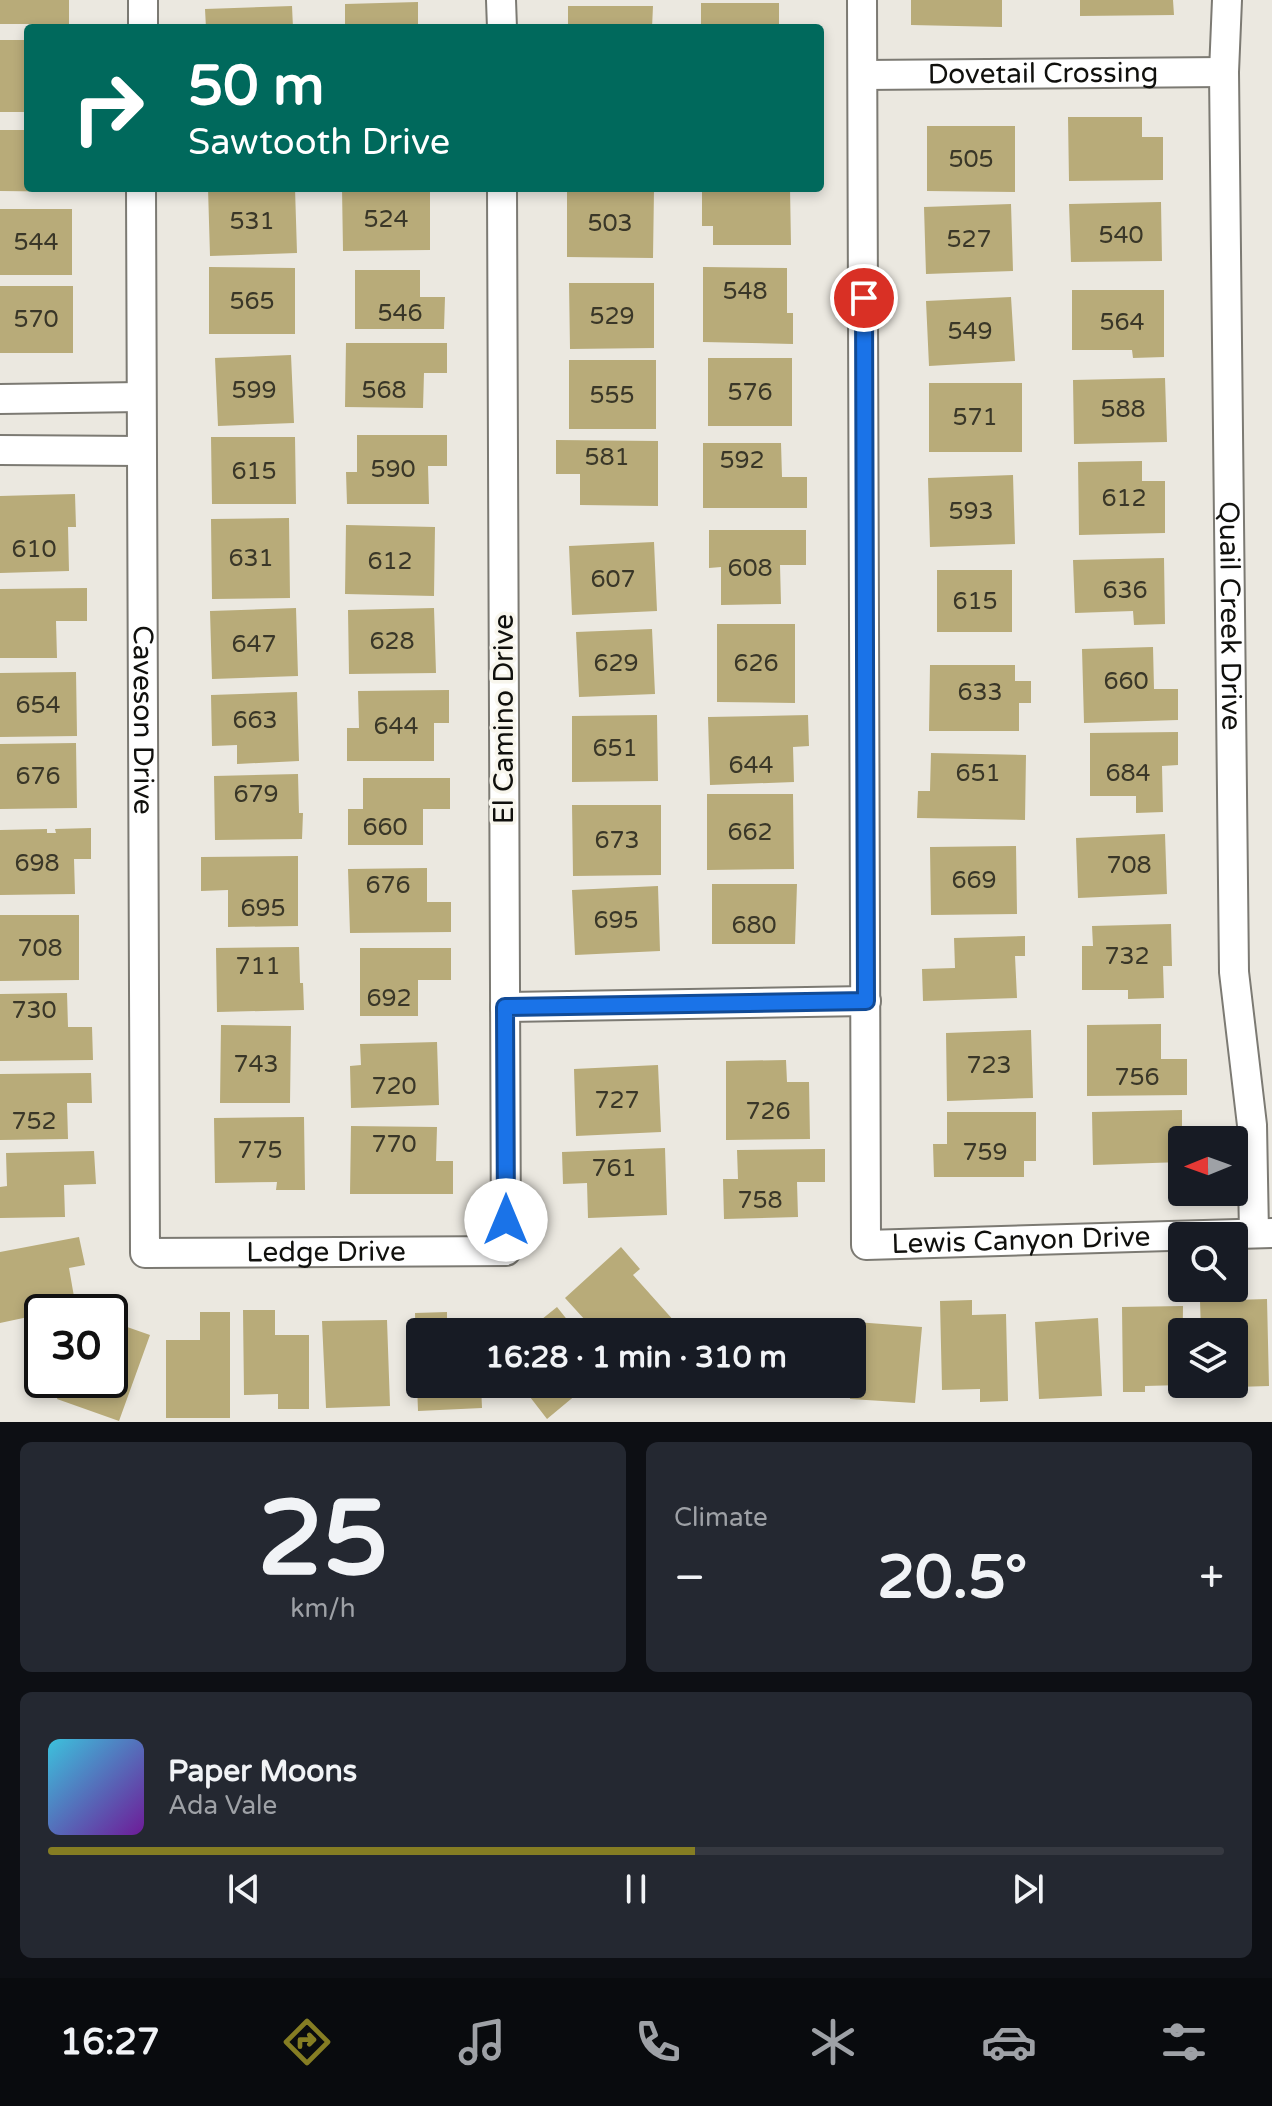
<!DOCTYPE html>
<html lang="en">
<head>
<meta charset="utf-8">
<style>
  body { margin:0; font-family:"Varela Round",sans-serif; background:#242831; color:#f1f3f6; height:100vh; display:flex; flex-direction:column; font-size:30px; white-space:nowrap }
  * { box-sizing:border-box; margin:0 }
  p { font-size:26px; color:#9ea1a6 }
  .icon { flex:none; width:44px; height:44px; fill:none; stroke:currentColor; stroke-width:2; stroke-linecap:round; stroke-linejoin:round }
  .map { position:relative; height:1422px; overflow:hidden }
  .drawer { display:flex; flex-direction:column; gap:20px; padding:20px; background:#0d0f14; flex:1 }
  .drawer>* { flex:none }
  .banner { position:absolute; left:24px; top:24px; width:800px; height:168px; border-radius:8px; box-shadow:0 4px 12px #0003; background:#00695c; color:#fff; overflow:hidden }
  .needle { width:52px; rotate:269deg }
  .tools { position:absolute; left:1168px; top:1126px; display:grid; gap:16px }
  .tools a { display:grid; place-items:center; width:80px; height:80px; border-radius:8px; background:#171b24; box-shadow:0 4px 12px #0003; font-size:40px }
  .speed { position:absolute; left:24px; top:1294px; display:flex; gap:16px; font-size:40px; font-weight:700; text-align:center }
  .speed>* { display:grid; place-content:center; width:104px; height:104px; border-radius:50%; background:#171b24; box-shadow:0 4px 12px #0003; line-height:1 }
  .speed .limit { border:4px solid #111; border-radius:12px; background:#fff; color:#111 }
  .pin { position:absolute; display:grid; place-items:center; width:68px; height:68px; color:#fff; margin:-34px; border:4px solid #fff; border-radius:50%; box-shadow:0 2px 8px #0007 }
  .me { position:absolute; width:88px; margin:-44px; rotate:0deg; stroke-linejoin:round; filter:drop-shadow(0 0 6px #0008) }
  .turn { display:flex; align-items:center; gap:28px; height:168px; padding:0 32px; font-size:36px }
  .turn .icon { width:104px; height:104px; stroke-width:2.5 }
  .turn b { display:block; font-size:56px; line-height:68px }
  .big { font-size:60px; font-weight:700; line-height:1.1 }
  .drawer .widget { flex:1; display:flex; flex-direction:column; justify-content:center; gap:12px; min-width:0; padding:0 28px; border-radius:12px; background:#242831 }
  .drawer .dial { align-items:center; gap:0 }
  .dial b { font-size:104px; line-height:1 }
  .song { display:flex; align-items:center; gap:24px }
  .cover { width:96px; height:96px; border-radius:12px; background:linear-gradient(135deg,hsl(190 70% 55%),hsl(280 70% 35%)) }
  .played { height:8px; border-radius:4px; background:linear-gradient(90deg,#857d23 55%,#363941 55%) }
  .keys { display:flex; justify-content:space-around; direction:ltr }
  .heat { display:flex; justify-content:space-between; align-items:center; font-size:44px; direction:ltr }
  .drawer .tiles { flex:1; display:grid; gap:20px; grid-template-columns:1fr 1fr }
  .widget:last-child { grid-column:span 2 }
  .trip { position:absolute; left:406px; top:1318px; width:460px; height:80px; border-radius:8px; background:#171b24; box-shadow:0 4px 12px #0003; font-weight:700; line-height:80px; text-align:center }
  .tab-bar { display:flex; height:128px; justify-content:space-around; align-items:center; background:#090b0e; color:#9ea1a6 }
  .tab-bar .icon { width:56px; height:56px }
  .tab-bar .current { color:#857d23 }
  .tab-bar b { font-size:36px; color:#f1f3f6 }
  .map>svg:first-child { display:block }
</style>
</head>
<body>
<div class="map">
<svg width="1272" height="1422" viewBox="0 0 1272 1422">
  <rect width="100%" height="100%" fill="#ebe8e0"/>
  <!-- building -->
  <path fill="#b8ab79" d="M 0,0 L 69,0 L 69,24 L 0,24 Z
    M 911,0 L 1002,0 L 1002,27 L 911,25 Z
    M 1080,0 L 1173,0 L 1174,15 L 1080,16 Z
    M 418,2 L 418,28 L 345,28 L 345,4 Z
    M 701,3 L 779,3 L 779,28 L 701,28 Z
    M 292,6 L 293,28 L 206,28 L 205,9 Z
    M 568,6 L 653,6 L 652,28 L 568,28 Z
    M 0,40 L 28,40 L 28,112 L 0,112 Z
    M 1068,117 L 1142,117 L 1142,137 L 1163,137 L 1163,180 L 1069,181 Z
    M 927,126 L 1015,126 L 1015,192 L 927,191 Z
    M 0,130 L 28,130 L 28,188 L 84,188 L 84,192 L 0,191 Z
    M 208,188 L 295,188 L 297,253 L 210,256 Z
    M 342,188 L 430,188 L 430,250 L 343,251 Z
    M 702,188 L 790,188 L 791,245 L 713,245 L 713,226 L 702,226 Z
    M 567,189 L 654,190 L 653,258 L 567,257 Z
    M 1161,202 L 1162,261 L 1071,262 L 1069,204 Z
    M 1011,204 L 1013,271 L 926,274 L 924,207 Z
    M 0,209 L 72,209 L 72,275 L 0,275 Z
    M 209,267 L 295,268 L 295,334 L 209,334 Z
    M 703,267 L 787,268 L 787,313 L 793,313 L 793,344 L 703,342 Z
    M 355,270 L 420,270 L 420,297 L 445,297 L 444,329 L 355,329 Z
    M 569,283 L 654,283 L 654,348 L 570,349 Z
    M 0,286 L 73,286 L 73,353 L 0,353 Z
    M 1072,290 L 1164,290 L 1164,357 L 1133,358 L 1132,350 L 1072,350 Z
    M 1011,297 L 1015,361 L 929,366 L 926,301 Z
    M 346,343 L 447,343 L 447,373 L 424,373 L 423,408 L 345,407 Z
    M 291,355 L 294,423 L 218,426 L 215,358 Z
    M 708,358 L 792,358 L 792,426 L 708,426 Z
    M 569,360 L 656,360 L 656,429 L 569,429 Z
    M 1165,378 L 1167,442 L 1074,444 L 1073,380 Z
    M 929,383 L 1022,383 L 1022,452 L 929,452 Z
    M 357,435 L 447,435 L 447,466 L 428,466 L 429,504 L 347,504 L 346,472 L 357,472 Z
    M 211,437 L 295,437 L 296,504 L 212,504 Z
    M 556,440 L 658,441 L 658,506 L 580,505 L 580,474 L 556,474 Z
    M 703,443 L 781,443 L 782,477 L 807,477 L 807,508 L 703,508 Z
    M 1142,461 L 1142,481 L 1165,481 L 1165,533 L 1079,535 L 1078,462 Z
    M 1013,475 L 1015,544 L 930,547 L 928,478 Z
    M 75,494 L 76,527 L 68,527 L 69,571 L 0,573 L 0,496 Z
    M 289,518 L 290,598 L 212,599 L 211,519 Z
    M 346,525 L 435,527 L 434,596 L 345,594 Z
    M 709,530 L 806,530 L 806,565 L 780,565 L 781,604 L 721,605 L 721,567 L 709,568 Z
    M 654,542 L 657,611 L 572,615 L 569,546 Z
    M 1164,558 L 1165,624 L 1134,625 L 1133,611 L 1075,613 L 1073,560 Z
    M 937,570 L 1012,570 L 1012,632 L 937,632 Z
    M 87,588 L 87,621 L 56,621 L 57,658 L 0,658 L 0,589 Z
    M 296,608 L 298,676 L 212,679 L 210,611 Z
    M 434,608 L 436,673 L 349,674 L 348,610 Z
    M 717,624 L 795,624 L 795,703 L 717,702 Z
    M 652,629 L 655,694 L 579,697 L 576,632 Z
    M 1153,647 L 1154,689 L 1178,689 L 1178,720 L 1084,723 L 1082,649 Z
    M 930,665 L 1015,665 L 1015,681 L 1031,681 L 1031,703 L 1019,703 L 1019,731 L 929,731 Z
    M 76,672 L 77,736 L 0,737 L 0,673 Z
    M 449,690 L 449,723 L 434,723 L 434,761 L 347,761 L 347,728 L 359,728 L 358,691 Z
    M 297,692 L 299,761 L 237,764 L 237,745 L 212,746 L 211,695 Z
    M 657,715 L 658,781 L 572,782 L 572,716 Z
    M 808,715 L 809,746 L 793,747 L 794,782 L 710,785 L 708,717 Z
    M 1178,732 L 1178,765 L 1162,766 L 1163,812 L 1136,813 L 1136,796 L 1090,796 L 1090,733 Z
    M 76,743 L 77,808 L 0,809 L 0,744 Z
    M 931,753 L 1026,755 L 1025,820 L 917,818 L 918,791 L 930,791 Z
    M 298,774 L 299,813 L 303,813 L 302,839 L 215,840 L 214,776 Z
    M 363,778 L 450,778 L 450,809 L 423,809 L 423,845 L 348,845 L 348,809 L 363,809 Z
    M 707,794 L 793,794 L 794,869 L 707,870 Z
    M 572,805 L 661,805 L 661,875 L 573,876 Z
    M 91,828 L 91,859 L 74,859 L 75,894 L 0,895 L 0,830 L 47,829 L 47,833 L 56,833 L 55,829 Z
    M 1165,834 L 1167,894 L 1078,898 L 1076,838 Z
    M 1016,846 L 1017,914 L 931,915 L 930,847 Z
    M 298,856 L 298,926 L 228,927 L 228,890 L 201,891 L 201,857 Z
    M 427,868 L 427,902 L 451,902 L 451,932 L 350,933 L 348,869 Z
    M 712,884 L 797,884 L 795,944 L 712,944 Z
    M 658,886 L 660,951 L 575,955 L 572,890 Z
    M 0,915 L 79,915 L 79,980 L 0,981 Z
    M 1171,924 L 1172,966 L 1163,966 L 1164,998 L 1128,999 L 1128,990 L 1082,990 L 1082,946 L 1093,946 L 1092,926 Z
    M 1025,936 L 1025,956 L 1015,956 L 1017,998 L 923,1001 L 922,969 L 955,968 L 954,938 Z
    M 299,947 L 300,983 L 303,983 L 304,1010 L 217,1012 L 216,948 Z
    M 360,948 L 451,948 L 451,980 L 418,980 L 418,1016 L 360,1016 Z
    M 67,993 L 68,1027 L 92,1027 L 93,1060 L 0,1061 L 0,994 Z
    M 1161,1024 L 1161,1059 L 1187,1059 L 1187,1095 L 1087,1096 L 1087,1025 Z
    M 221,1025 L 291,1026 L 290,1103 L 220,1103 Z
    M 1031,1030 L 1033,1098 L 947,1101 L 946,1033 Z
    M 437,1042 L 439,1105 L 351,1108 L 350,1066 L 361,1065 L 360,1044 Z
    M 786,1060 L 787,1082 L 809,1082 L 810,1139 L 726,1140 L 726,1061 Z
    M 658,1065 L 661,1132 L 576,1136 L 574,1069 Z
    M 91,1073 L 92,1103 L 67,1103 L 68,1139 L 0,1140 L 0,1074 Z
    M 1182,1110 L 1182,1162 L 1093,1165 L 1092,1112 Z
    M 947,1112 L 1036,1112 L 1036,1161 L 1024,1161 L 1024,1177 L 934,1177 L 933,1144 L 947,1144 Z
    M 304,1117 L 305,1190 L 276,1190 L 277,1182 L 215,1183 L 214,1118 Z
    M 351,1126 L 437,1127 L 436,1161 L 453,1161 L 453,1194 L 350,1194 Z
    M 665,1148 L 667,1215 L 588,1218 L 587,1183 L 563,1184 L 562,1152 Z
    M 825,1149 L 825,1182 L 797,1182 L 798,1217 L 724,1219 L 723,1179 L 738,1179 L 737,1150 Z
    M 94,1151 L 96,1184 L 64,1185 L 65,1217 L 0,1218 L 0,1187 L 7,1186 L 6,1153 Z
    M 79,1237 L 85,1265 L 69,1268 L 76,1308 L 42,1312 L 42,1314 L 0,1323 L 0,1252 Z
    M 621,1247 L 640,1269 L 633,1275 L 675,1322 L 664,1332 L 596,1332 L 565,1298 Z
    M 1267,1299 L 1269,1386 L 1202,1388 L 1202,1384 L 1234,1384 L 1234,1332 L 1201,1332 L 1200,1301 Z
    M 972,1300 L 972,1315 L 1006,1314 L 1008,1401 L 980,1402 L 980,1389 L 942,1390 L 940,1301 Z
    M 1183,1306 L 1182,1385 L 1145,1386 L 1145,1392 L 1123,1392 L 1122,1307 Z
    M 557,1307 L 577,1332 L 526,1332 Z
    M 243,1310 L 275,1310 L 275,1335 L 309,1335 L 309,1409 L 278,1409 L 278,1394 L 244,1395 Z
    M 200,1312 L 230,1312 L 230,1418 L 166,1418 L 166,1340 L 200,1340 Z
    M 447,1312 L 447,1332 L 420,1332 L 420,1384 L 417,1384 L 415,1313 Z
    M 1098,1318 L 1102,1396 L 1039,1399 L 1035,1322 Z
    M 387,1320 L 390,1406 L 326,1408 L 322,1321 Z
    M 110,1321 L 150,1335 L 119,1421 L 57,1399 L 64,1380 L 110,1380 Z
    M 856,1322 L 922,1327 L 915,1403 L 850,1399 Z
    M 417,1384 L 481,1384 L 482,1408 L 418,1411 Z
    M 520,1384 L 579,1384 L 583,1389 L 547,1419 Z"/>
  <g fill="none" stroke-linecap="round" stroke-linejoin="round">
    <defs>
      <g id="street">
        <path d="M 501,0 L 502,28"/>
        <path id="s1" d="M 862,0 L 866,1245 L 1272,1233"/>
        <path id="s2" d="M 1227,0 L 1224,72 L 1234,972 L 1252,1125 L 1254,1233"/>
        <path d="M 143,28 L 143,0"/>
        <path id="s3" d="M 863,75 L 1224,72"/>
        <path id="s4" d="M 141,188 L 145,1253 L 506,1251 L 502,188"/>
        <path d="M 0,399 L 141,397"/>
        <path d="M 0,450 L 140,451"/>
        <path d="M 505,1007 L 866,1001"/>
      </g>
    </defs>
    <!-- street casing -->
    <use href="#street" stroke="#7c7a73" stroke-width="32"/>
    <!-- street -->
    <use href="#street" stroke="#fff" stroke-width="28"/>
  </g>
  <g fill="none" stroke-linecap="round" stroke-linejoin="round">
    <defs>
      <path id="route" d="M 506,1220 L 505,1007 L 866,1001 L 864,298"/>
    </defs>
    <!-- route casing -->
    <use href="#route" stroke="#114b97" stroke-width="20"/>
    <!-- route -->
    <use href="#route" stroke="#1a73e8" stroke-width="14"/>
  </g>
  <g text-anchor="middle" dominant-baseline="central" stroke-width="7" stroke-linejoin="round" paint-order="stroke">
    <!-- number labels -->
    <g font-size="24" fill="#3a3728">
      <text x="971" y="159">505</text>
      <text x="386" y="219">524</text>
      <text x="252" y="221">531</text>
      <text x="610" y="223">503</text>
      <text x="1121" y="235">540</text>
      <text x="969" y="239">527</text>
      <text x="36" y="242">544</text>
      <text x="745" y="291">548</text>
      <text x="252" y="301">565</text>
      <text x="400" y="313">546</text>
      <text x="612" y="316">529</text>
      <text x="36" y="319">570</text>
      <text x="1122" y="322">564</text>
      <text x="970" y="331">549</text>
      <text x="254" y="390">599</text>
      <text x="384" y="390">568</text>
      <text x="750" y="392">576</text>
      <text x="612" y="395">555</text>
      <text x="1123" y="409">588</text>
      <text x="975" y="417">571</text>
      <text x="607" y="457">581</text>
      <text x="742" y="460">592</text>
      <text x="393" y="469">590</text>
      <text x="254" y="471">615</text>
      <text x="1124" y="498">612</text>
      <text x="971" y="511">593</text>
      <text x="34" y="549">610</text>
      <text x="251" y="558">631</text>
      <text x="390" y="561">612</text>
      <text x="750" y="568">608</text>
      <text x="613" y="579">607</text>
      <text x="1125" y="590">636</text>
      <text x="975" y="601">615</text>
      <text x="392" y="641">628</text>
      <text x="254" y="644">647</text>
      <text x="616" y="663">629</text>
      <text x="756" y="663">626</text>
      <text x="1126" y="681">660</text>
      <text x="980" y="692">633</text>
      <text x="38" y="705">654</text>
      <text x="255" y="720">663</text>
      <text x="396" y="726">644</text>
      <text x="615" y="748">651</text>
      <text x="751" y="765">644</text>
      <text x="978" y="773">651</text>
      <text x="1128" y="773">684</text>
      <text x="38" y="776">676</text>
      <text x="256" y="794">679</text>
      <text x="385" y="827">660</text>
      <text x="750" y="832">662</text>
      <text x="617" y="840">673</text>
      <text x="37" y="863">698</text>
      <text x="1129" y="865">708</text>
      <text x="974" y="880">669</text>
      <text x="388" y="885">676</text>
      <text x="263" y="908">695</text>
      <text x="616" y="920">695</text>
      <text x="754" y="925">680</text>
      <text x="40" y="948">708</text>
      <text x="1127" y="956">732</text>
      <text x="258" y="966">711</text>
      <text x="389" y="998">692</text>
      <text x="34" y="1010">730</text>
      <text x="256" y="1064">743</text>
      <text x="989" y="1065">723</text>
      <text x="1137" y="1077">756</text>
      <text x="394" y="1086">720</text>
      <text x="617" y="1100">727</text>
      <text x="768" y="1111">726</text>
      <text x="34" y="1121">752</text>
      <text x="394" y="1144">770</text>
      <text x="260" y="1150">775</text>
      <text x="985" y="1152">759</text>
      <text x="614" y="1168">761</text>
      <text x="760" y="1200">758</text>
    </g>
    <!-- street labels -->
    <g font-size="28" fill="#10100d" stroke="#f8f6ed">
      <text stroke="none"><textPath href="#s3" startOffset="180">Dovetail Crossing</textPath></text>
      <text stroke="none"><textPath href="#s2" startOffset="616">Quail Creek Drive</textPath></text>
      <text transform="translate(504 719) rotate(-90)">El Camino Drive</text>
      <text stroke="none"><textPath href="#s4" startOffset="532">Caveson Drive</textPath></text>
      <text stroke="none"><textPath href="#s1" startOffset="1400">Lewis Canyon Drive</textPath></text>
      <text stroke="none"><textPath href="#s4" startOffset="1246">Ledge Drive</textPath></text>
    </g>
  </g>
</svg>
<div class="tools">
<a><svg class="needle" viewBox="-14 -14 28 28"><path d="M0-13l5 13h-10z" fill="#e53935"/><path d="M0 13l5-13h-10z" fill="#9ea1a6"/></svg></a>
<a><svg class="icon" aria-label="search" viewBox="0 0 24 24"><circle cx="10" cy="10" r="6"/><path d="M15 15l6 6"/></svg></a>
<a><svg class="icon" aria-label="layers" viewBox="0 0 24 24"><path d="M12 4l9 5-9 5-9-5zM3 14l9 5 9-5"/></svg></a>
</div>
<div class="speed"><div class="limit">30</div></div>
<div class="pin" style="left:864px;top:298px;background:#d93025"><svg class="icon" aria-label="arrive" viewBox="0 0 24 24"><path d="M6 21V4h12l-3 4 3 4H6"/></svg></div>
<svg class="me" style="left:506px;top:1220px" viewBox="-20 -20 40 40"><circle r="19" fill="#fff"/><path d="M0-13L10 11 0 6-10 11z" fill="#1a73e8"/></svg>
<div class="trip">16:28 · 1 min · 310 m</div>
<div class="banner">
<div class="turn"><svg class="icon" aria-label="right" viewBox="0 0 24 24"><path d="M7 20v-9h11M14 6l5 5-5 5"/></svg><div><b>50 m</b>Sawtooth Drive</div></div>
</div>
</div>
<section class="drawer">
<div class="tiles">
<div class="widget dial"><b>25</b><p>km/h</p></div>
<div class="widget"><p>Climate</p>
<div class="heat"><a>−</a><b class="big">20.5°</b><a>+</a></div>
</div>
<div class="widget">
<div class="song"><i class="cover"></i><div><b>Paper Moons</b><p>Ada Vale</p></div></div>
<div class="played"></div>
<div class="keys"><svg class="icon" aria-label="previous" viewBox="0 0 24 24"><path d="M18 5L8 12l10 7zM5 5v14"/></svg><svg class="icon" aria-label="pause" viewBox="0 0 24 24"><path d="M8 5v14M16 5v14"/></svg><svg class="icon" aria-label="next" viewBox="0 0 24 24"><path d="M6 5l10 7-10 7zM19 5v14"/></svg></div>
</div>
</div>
</section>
<nav class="tab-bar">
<b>16:27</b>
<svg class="icon current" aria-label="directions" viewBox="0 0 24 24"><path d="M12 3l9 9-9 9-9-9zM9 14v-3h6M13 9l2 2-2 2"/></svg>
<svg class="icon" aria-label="music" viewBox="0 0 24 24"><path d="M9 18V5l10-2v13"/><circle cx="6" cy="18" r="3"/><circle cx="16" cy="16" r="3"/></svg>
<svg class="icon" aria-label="phone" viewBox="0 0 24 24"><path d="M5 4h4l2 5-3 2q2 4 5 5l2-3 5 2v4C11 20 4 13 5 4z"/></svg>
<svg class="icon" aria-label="climate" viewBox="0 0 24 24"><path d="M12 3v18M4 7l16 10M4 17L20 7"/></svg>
<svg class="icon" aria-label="car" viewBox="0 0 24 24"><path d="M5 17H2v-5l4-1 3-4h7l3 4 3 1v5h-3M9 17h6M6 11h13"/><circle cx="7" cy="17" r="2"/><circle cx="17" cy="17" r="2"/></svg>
<svg class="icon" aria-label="filters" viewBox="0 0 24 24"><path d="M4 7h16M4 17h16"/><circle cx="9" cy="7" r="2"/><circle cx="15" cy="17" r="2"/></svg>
</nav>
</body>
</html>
